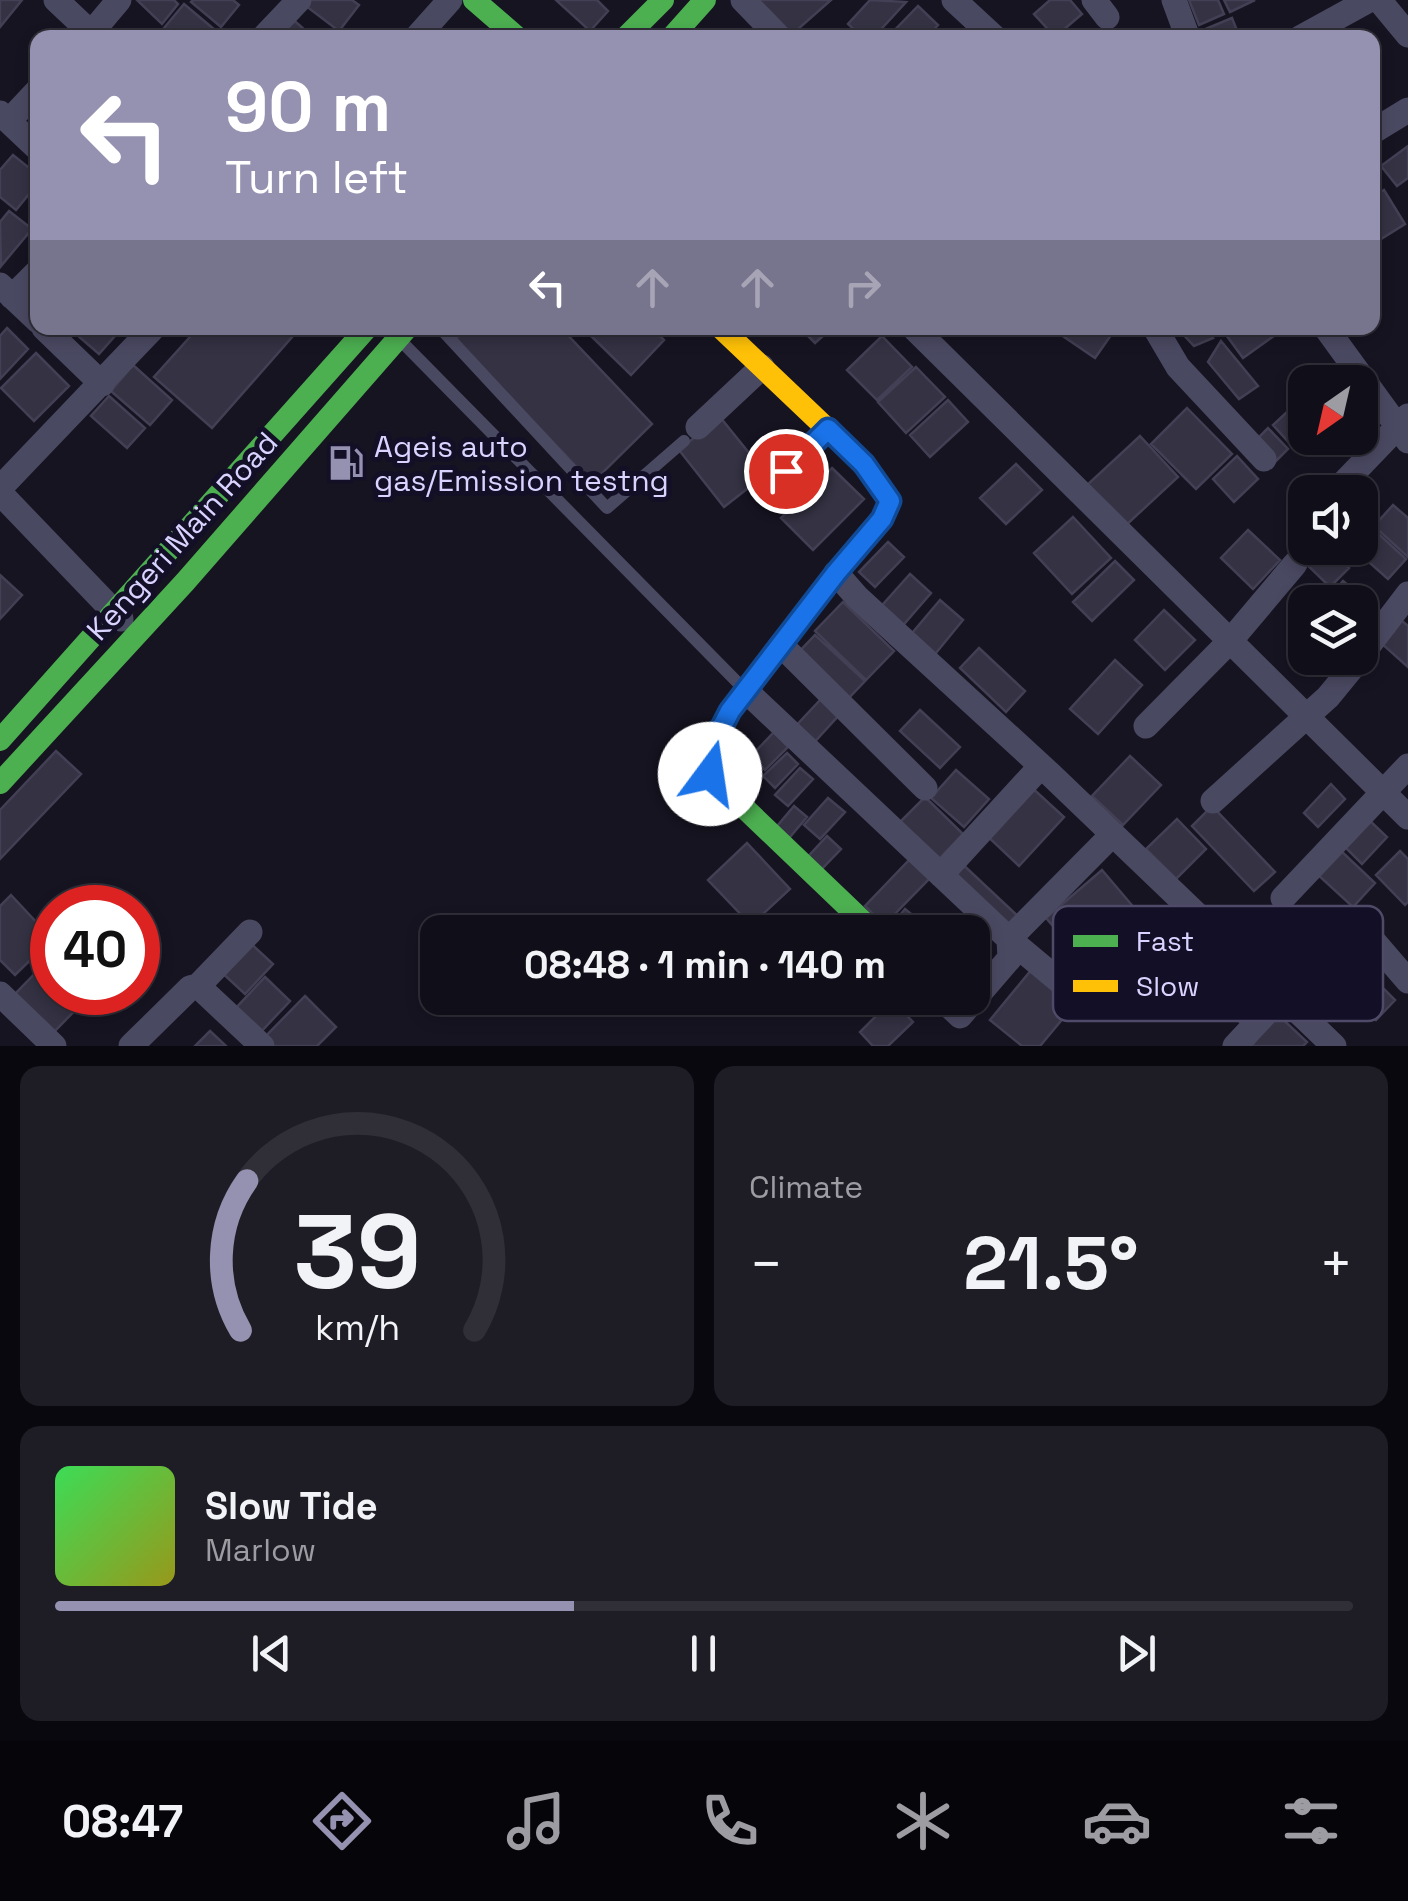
<!DOCTYPE html>
<html lang="en">
<head>
<meta charset="utf-8">
<style>
  body { margin:0; font-family:"Space Grotesk",sans-serif; background:#1e1d26; color:#f1f3f6; height:100vh; display:flex; flex-direction:column; font-size:38px; white-space:nowrap }
  * { box-sizing:border-box; margin:0 }
  p { font-size:32px; color:#9c9ca2 }
  .icon { flex:none; width:55px; height:55px; fill:none; stroke:currentColor; stroke-width:2; stroke-linecap:round; stroke-linejoin:round }
  .map { position:relative; height:1046px; overflow:hidden }
  .details { display:flex; flex-direction:column; gap:20px; padding:20px; background:#09080e; flex:1 }
  .details>* { flex:none }
  .hud { position:absolute; left:30px; top:30px; width:1350px; height:305px; border-radius:20px; box-shadow:0 5px 15px #0003,0 0 0 2px #302f38; background:#9591b1; color:#fff; overflow:hidden }
  .needle { width:65px; rotate:214deg }
  .tools { position:absolute; left:1288px; top:365px; display:grid; gap:20px }
  .tools a { display:grid; place-items:center; width:90px; height:90px; border-radius:20px; background:#100f19; box-shadow:0 5px 15px #0003,0 0 0 2px #302f38; font-size:50px }
  .speed { position:absolute; left:30px; top:885px; display:flex; gap:20px; font-size:50px; font-weight:700; text-align:center }
  .speed>* { display:grid; place-content:center; width:130px; height:130px; border-radius:50%; background:#100f19; box-shadow:0 5px 15px #0003,0 0 0 2px #302f38; line-height:1 }
  .speed .limit { border:15px solid #d22; background:#fff; color:#111 }
  .pin { position:absolute; display:grid; place-items:center; width:85px; height:85px; color:#fff; margin:-42px; border:5px solid #fff; border-radius:50%; box-shadow:0 2px 10px #0007 }
  .me { position:absolute; width:110px; margin:-55px; rotate:14deg; stroke-linejoin:round; filter:drop-shadow(0 0 8px #0008) }
  .turn { display:flex; align-items:center; gap:35px; height:210px; padding:0 30px; font-size:45px }
  .turn .icon { width:130px; height:130px; stroke-width:2.5 }
  .turn b { display:block; font-size:70px; line-height:85px }
  .lanes { display:flex; align-items:center; height:95px; padding:0 30px; background:#0003; justify-content:center; gap:50px; direction:ltr }
  .lanes .off { opacity:.35 }
  .big { font-size:75px; font-weight:600; line-height:1.1 }
  .details .widget { flex:1; display:flex; flex-direction:column; justify-content:center; gap:15px; min-width:0; padding:0 35px; border-radius:20px; background:#1e1d26 }
  .details .dial { align-items:center; gap:0 }
  .dial svg { height:260px; overflow:visible; fill:none; stroke:#302f38; stroke-width:7; stroke-linecap:round; text-anchor:middle }
  .dial text { fill:#f1f3f6; stroke:none }
  .song { display:flex; align-items:center; gap:30px }
  .cover { width:120px; height:120px; border-radius:15px; background:linear-gradient(135deg,hsl(130 70% 55%),hsl(60 70% 35%)) }
  .played { height:10px; border-radius:5px; background:linear-gradient(90deg,#9591b1 40%,#302f38 40%) }
  .keys { display:flex; justify-content:space-around; direction:ltr }
  .heat { display:flex; justify-content:space-between; align-items:center; font-size:55px; direction:ltr }
  .details .tiles { flex:1; display:grid; gap:20px; grid-template-columns:1fr 1fr }
  .widget:last-child { grid-column:span 2 }
  .trip { position:absolute; left:420px; top:915px; width:570px; height:100px; border-radius:20px; background:#100f19; box-shadow:0 5px 15px #0003,0 0 0 2px #302f38; font-weight:600; line-height:100px; text-align:center }
  .tabs { display:flex; height:160px; justify-content:space-around; align-items:center; background:#06060a; color:#9c9ca2 }
  .tabs .icon { width:70px; height:70px }
  .tabs .selected { color:#9591b1 }
  .tabs b { font-size:45px; color:#f1f3f6 }
  .map>svg:first-child { display:block }
</style>
</head>
<body>
<div class="map">
<svg width="1408" height="1046" viewBox="0 0 1408 1046">
  <rect width="100%" height="100%" fill="#161421"/>
  <!-- building -->
  <path fill="#343243" stroke="#433f54" stroke-width="2.5" d="M 0,0 L 22,0 L 0,27 Z
    M 137,0 L 174,0 L 178,4 L 162,24 Z
    M 193,0 L 233,0 L 239,5 L 221,27 L 191,2 Z
    M 310,0 L 352,0 L 359,5 L 339,31 L 306,6 Z
    M 556,0 L 597,0 L 608,11 L 590,31 Z
    M 756,0 L 831,0 L 789,37 Z
    M 870,0 L 906,2 L 873,38 L 863,38 L 848,24 Z
    M 1050,0 L 1070,0 L 1082,14 L 1055,37 L 1034,14 Z
    M 1189,0 L 1218,0 L 1224,14 L 1199,25 Z
    M 1224,0 L 1255,0 L 1230,12 Z
    M 184,4 L 215,30 L 209,38 L 176,38 L 164,28 Z
    M 918,6 L 938,25 L 926,38 L 887,38 Z
    M 289,16 L 314,38 L 289,38 L 278,28 Z
    M 1232,18 L 1240,38 L 1198,38 L 1196,33 Z
    M 1408,146 L 1408,178 L 1397,186 L 1381,166 Z
    M 13,155 L 38,175 L 38,183 L 16,210 L 0,197 L 0,170 Z
    M 1384,190 L 1405,224 L 1373,244 L 1372,197 Z
    M 9,211 L 32,229 L 1,266 L 0,222 Z
    M 7,328 L 28,349 L 0,379 L 0,336 Z
    M 69,328 L 122,328 L 99,354 Z
    M 198,328 L 300,328 L 212,428 L 154,377 Z
    M 470,328 L 561,328 L 652,424 L 592,483 L 455,339 Z
    M 592,328 L 652,328 L 664,340 L 631,375 L 587,332 Z
    M 800,328 L 832,328 L 815,343 Z
    M 1051,328 L 1116,328 L 1095,358 Z
    M 1204,328 L 1213,338 L 1194,346 L 1178,329 Z
    M 1221,328 L 1285,328 L 1243,358 Z
    M 882,336 L 912,367 L 877,400 L 847,370 Z
    M 1221,341 L 1258,386 L 1239,399 L 1208,362 Z
    M 36,353 L 69,386 L 34,421 L 1,388 Z
    M 133,365 L 172,400 L 150,425 L 111,391 Z
    M 916,367 L 945,397 L 906,433 L 878,402 Z
    M 109,396 L 145,428 L 127,448 L 91,416 Z
    M 948,400 L 968,422 L 930,457 L 910,435 Z
    M 1187,408 L 1232,454 L 1196,489 L 1151,444 Z
    M 1288,411 L 1305,428 L 1305,436 L 1293,447 L 1273,425 Z
    M 720,417 L 766,474 L 724,507 L 679,450 Z
    M 1268,428 L 1288,449 L 1274,463 L 1254,442 Z
    M 1140,436 L 1178,477 L 1124,527 L 1086,486 Z
    M 1237,456 L 1258,479 L 1234,502 L 1213,479 Z
    M 1016,464 L 1042,490 L 1006,524 L 980,498 Z
    M 832,468 L 864,499 L 813,550 L 781,518 Z
    M 1393,505 L 1408,518 L 1408,557 L 1374,526 Z
    M 1073,517 L 1111,558 L 1072,594 L 1034,553 Z
    M 1371,527 L 1406,559 L 1388,579 L 1353,548 L 1360,548 L 1360,538 Z
    M 1248,530 L 1280,560 L 1253,589 L 1221,558 Z
    M 888,542 L 904,557 L 875,587 L 859,572 Z
    M 1305,546 L 1327,548 L 1349,568 L 1330,587 L 1296,554 Z
    M 1115,561 L 1134,580 L 1092,621 L 1073,602 Z
    M 910,574 L 931,593 L 899,630 L 877,611 Z
    M 0,575 L 22,595 L 0,619 Z
    M 1343,581 L 1368,602 L 1360,611 L 1360,602 L 1333,602 L 1328,598 Z
    M 940,600 L 963,620 L 931,659 L 907,639 Z
    M 843,602 L 894,651 L 866,680 L 815,631 Z
    M 1164,610 L 1195,640 L 1165,670 L 1135,640 Z
    M 1402,621 L 1408,626 L 1408,667 L 1381,643 Z
    M 815,635 L 865,681 L 845,702 L 795,656 Z
    M 979,648 L 1025,691 L 1006,712 L 960,668 Z
    M 1115,660 L 1142,685 L 1098,734 L 1070,709 Z
    M 822,698 L 840,714 L 810,747 L 792,730 Z
    M 920,710 L 960,747 L 940,768 L 900,731 Z
    M 774,732 L 788,747 L 765,770 L 751,756 Z
    M 56,751 L 81,774 L 0,859 L 0,810 Z
    M 743,753 L 761,769 L 737,796 L 719,780 Z
    M 787,753 L 798,764 L 775,788 L 763,776 Z
    M 1130,756 L 1161,785 L 1123,825 L 1092,796 Z
    M 800,768 L 813,779 L 788,806 L 775,795 Z
    M 956,770 L 989,799 L 964,827 L 931,798 Z
    M 1331,784 L 1345,799 L 1318,827 L 1304,813 Z
    M 1029,785 L 1064,817 L 1019,866 L 984,833 Z
    M 925,797 L 963,834 L 933,865 L 895,827 Z
    M 828,798 L 845,812 L 820,839 L 804,825 Z
    M 794,806 L 807,817 L 785,843 L 772,832 Z
    M 1212,806 L 1275,872 L 1254,891 L 1192,826 Z
    M 1177,819 L 1206,849 L 1176,879 L 1146,849 Z
    M 1369,820 L 1387,837 L 1362,864 L 1344,846 Z
    M 827,836 L 841,849 L 817,874 L 803,862 Z
    M 747,843 L 790,889 L 751,925 L 708,880 Z
    M 1340,850 L 1375,883 L 1353,907 L 1317,874 Z
    M 1400,851 L 1408,859 L 1408,902 L 1405,905 L 1376,875 Z
    M 911,858 L 931,877 L 884,925 L 865,906 Z
    M 958,860 L 1023,921 L 1010,935 L 945,874 Z
    M 1102,870 L 1159,937 L 1103,984 L 1046,918 Z
    M 11,895 L 52,939 L 15,975 L 0,960 L 0,906 Z
    M 905,909 L 921,922 L 913,932 L 886,932 Z
    M 795,920 L 810,932 L 784,932 Z
    M 247,940 L 273,964 L 245,994 L 219,970 Z
    M 52,956 L 52,992 L 93,992 L 51,1035 L 13,996 Z
    M 1032,969 L 1075,1004 L 1040,1046 L 1022,1046 L 990,1020 Z
    M 1241,976 L 1264,995 L 1241,1023 L 1218,1004 Z
    M 265,977 L 290,1001 L 258,1035 L 233,1011 Z
    M 1373,978 L 1395,1000 L 1376,1020 L 1354,998 Z
    M 305,996 L 336,1027 L 317,1046 L 269,1046 L 262,1040 Z
    M 892,1000 L 913,1022 L 888,1046 L 873,1046 L 860,1032 Z
    M 1275,1012 L 1307,1042 L 1303,1046 L 1252,1046 Z
    M 210,1031 L 226,1046 L 195,1046 Z"/>
  <g fill="none" stroke-linecap="round" stroke-linejoin="round">
    <!-- lane -->
    <path stroke="#4a4962" stroke-width="12" d="M 440,328 L 607,508 L 684,441
      M 400,340 L 744,689"/>
    <!-- street -->
    <path stroke="#4a4962" stroke-width="25" d="M 56,0 L 91,33
      M 743,0 L 780,38
      M 954,0 L 995,38
      M 1094,0 L 1107,17
      M 1174,0 L 1188,38
      M 1379,0 L 1408,35
      M 87,38 L 119,0
      M 263,38 L 299,0
      M 416,38 L 450,0
      M 1300,38 L 1369,0
      M 0,113 L 38,149
      M 9,121 L 38,90
      M 1372,132 L 1408,110
      M 0,285 L 38,321
      M 12,297 L 38,271
      M 44,328 L 102,384
      M 914,328 L 1408,817
      M 1155,328 L 1178,367 L 1264,459
      M 1326,328 L 1408,441
      M 698,427 L 762,367
      M 0,488 L 153,328
      M 764,492 L 828,429
      M 1335,492 L 1408,416
      M 0,493 L 121,619
      M 1299,533 L 1305,526
      M 836,573 L 857,597 L 1050,774 L 1334,1046
      M 781,645 L 925,788
      M 1360,657 L 1408,594
      M 746,691 L 1009,939 L 1088,1005
      M 1146,726 L 1231,640 L 1295,564
      M 1213,801 L 1328,697 L 1360,658
      M 941,875 L 1041,766
      M 1283,898 L 1408,766
      M 1357,922 L 1408,981
      M 198,986 L 250,932
      M 0,994 L 54,1046
      M 941,998 L 960,1016 L 1010,958 L 1009,939 L 1113,834
      M 1109,1005 L 1157,956 L 1201,918
      M 131,1046 L 190,988 L 198,986 L 262,1046
      M 1235,1046 L 1282,996"/>
    <!-- fast -->
    <path stroke="#4caf50" stroke-width="22" d="M 474,0 L 518,38
      M 625,38 L 663,0
      M 671,38 L 705,0
      M 0,740 L 367,328
      M 713,778 L 874,932
      M 0,783 L 185,582 L 407,328"/>
    <!-- slow -->
    <path stroke="#ffc107" stroke-width="22" d="M 713,778 L 710,775 L 714,743 L 730,711 L 836,573 L 882,519 L 890,501 L 864,464 L 721,328"/>
  </g>
  <g fill="none" stroke-linecap="round" stroke-linejoin="round">
    <defs>
      <path id="route" d="M 710,774 L 714,742 L 730,711 L 836,573 L 882,519 L 890,501 L 864,464 L 828,429 L 786,471"/>
    </defs>
    <!-- route casing -->
    <use href="#route" stroke="#114b97" stroke-width="25"/>
    <!-- route -->
    <use href="#route" stroke="#1a73e8" stroke-width="18"/>
  </g>
  <!-- icons -->
  <defs>
    <symbol id="fuel-bare" viewBox="-9 -9 18 18"><path d="M-5.5-6h7V0h2V4h1.3V-2.5L3-4.5l.8-.8L6-3V5H2.5V1h-1V6h-7ZM-4.2-4.7v3.2H.2V-4.7Z" fill="#9591b1" stroke="#130f26" stroke-width="2.5" paint-order="stroke"/></symbol>
  </defs>
  <g fill-rule="evenodd">
    <use href="#fuel-bare" x="321" y="438" width="50" height="50"/>
  </g>
  <g text-anchor="middle" dominant-baseline="central" stroke-width="10" stroke-linejoin="round" paint-order="stroke">
    <!-- poi labels -->
    <g font-size="30" fill="#d9d4ff" stroke="#130f26" text-anchor="start">
      <text x="374" y="446">Ageis auto<tspan x="374" dy="34">gas/Emission testng</tspan></text>
    </g>
    <!-- street labels -->
    <g font-size="30" fill="#d9d4ff" stroke="#130f26">
      <text transform="translate(182 536) rotate(-48)">Kengeri Main Road</text>
    </g>
  </g>
  <!-- legend -->
  <rect x="1053" y="906" width="330" height="115" rx="15" fill="#130f26" stroke="#4e4a67" stroke-width="2.5"/>
  <rect x="1073" y="935" width="45" height="12" fill="#4caf50"/>
  <rect x="1073" y="980" width="45" height="12" fill="#ffc107"/>
  <g font-size="28" fill="#d9d4ff">
    <text x="1136" y="951">Fast</text>
    <text x="1136" y="996">Slow</text>
  </g>
</svg>
<div class="tools">
<a><svg class="needle" viewBox="-14 -14 28 28"><path d="M0-13l5 13h-10z" fill="#e53935"/><path d="M0 13l5-13h-10z" fill="#9c9ca2"/></svg></a>
<a><svg class="icon" aria-label="sound" viewBox="0 0 24 24"><path d="M4 9h4l5-4v14l-5-4H4zM17 9q2 3 0 6"/></svg></a>
<a><svg class="icon" aria-label="layers" viewBox="0 0 24 24"><path d="M12 4l9 5-9 5-9-5zM3 14l9 5 9-5"/></svg></a>
</div>
<div class="speed"><div class="limit">40</div></div>
<div class="pin" style="left:786px;top:471px;background:#d93025"><svg class="icon" aria-label="arrive" viewBox="0 0 24 24"><path d="M6 21V4h12l-3 4 3 4H6"/></svg></div>
<svg class="me" style="left:710px;top:774px" viewBox="-20 -20 40 40"><circle r="19" fill="#fff"/><path d="M0-13L10 11 0 6-10 11z" fill="#1a73e8"/></svg>
<div class="trip">08:48 · 1 min · 140 m</div>
<div class="hud">
<div class="turn"><svg class="icon" aria-label="left" viewBox="0 0 24 24"><path d="M17 20v-9H6M10 6l-5 5 5 5"/></svg><div><b>90 m</b>Turn left</div></div>
<div class="lanes"><svg class="icon" aria-label="left" viewBox="0 0 24 24"><path d="M17 20v-9H6M10 6l-5 5 5 5"/></svg><svg class="icon off" aria-label="ahead" viewBox="0 0 24 24"><path d="M12 20V5M6 11l6-6 6 6"/></svg><svg class="icon off" aria-label="ahead" viewBox="0 0 24 24"><path d="M12 20V5M6 11l6-6 6 6"/></svg><svg class="icon off" aria-label="right" viewBox="0 0 24 24"><path d="M7 20v-9h11M14 6l5 5-5 5"/></svg></div>
</div>
</div>
<section class="details">
<div class="tiles">
<div class="widget dial"><svg viewBox="0 0 100 80">
<path d="M14 69A42 42 0 1 1 86 69"/>
<path d="M14 69A42 42 0 0 1 16 23" stroke="#9591b1"/>
<text x="50" y="56" font-size="32" font-weight="700">39</text>
<text x="50" y="72" font-size="11">km/h</text>
</svg></div>
<div class="widget"><p>Climate</p>
<div class="heat"><a>−</a><b class="big">21.5°</b><a>+</a></div>
</div>
<div class="widget">
<div class="song"><i class="cover"></i><div><b>Slow Tide</b><p>Marlow</p></div></div>
<div class="played"></div>
<div class="keys"><svg class="icon" aria-label="previous" viewBox="0 0 24 24"><path d="M18 5L8 12l10 7zM5 5v14"/></svg><svg class="icon" aria-label="pause" viewBox="0 0 24 24"><path d="M8 5v14M16 5v14"/></svg><svg class="icon" aria-label="next" viewBox="0 0 24 24"><path d="M6 5l10 7-10 7zM19 5v14"/></svg></div>
</div>
</div>
</section>
<nav class="tabs">
<b>08:47</b>
<svg class="icon selected" aria-label="directions" viewBox="0 0 24 24"><path d="M12 3l9 9-9 9-9-9zM9 14v-3h6M13 9l2 2-2 2"/></svg>
<svg class="icon" aria-label="music" viewBox="0 0 24 24"><path d="M9 18V5l10-2v13"/><circle cx="6" cy="18" r="3"/><circle cx="16" cy="16" r="3"/></svg>
<svg class="icon" aria-label="phone" viewBox="0 0 24 24"><path d="M5 4h4l2 5-3 2q2 4 5 5l2-3 5 2v4C11 20 4 13 5 4z"/></svg>
<svg class="icon" aria-label="climate" viewBox="0 0 24 24"><path d="M12 3v18M4 7l16 10M4 17L20 7"/></svg>
<svg class="icon" aria-label="car" viewBox="0 0 24 24"><path d="M5 17H2v-5l4-1 3-4h7l3 4 3 1v5h-3M9 17h6M6 11h13"/><circle cx="7" cy="17" r="2"/><circle cx="17" cy="17" r="2"/></svg>
<svg class="icon" aria-label="filters" viewBox="0 0 24 24"><path d="M4 7h16M4 17h16"/><circle cx="9" cy="7" r="2"/><circle cx="15" cy="17" r="2"/></svg>
</nav>
</body>
</html>
